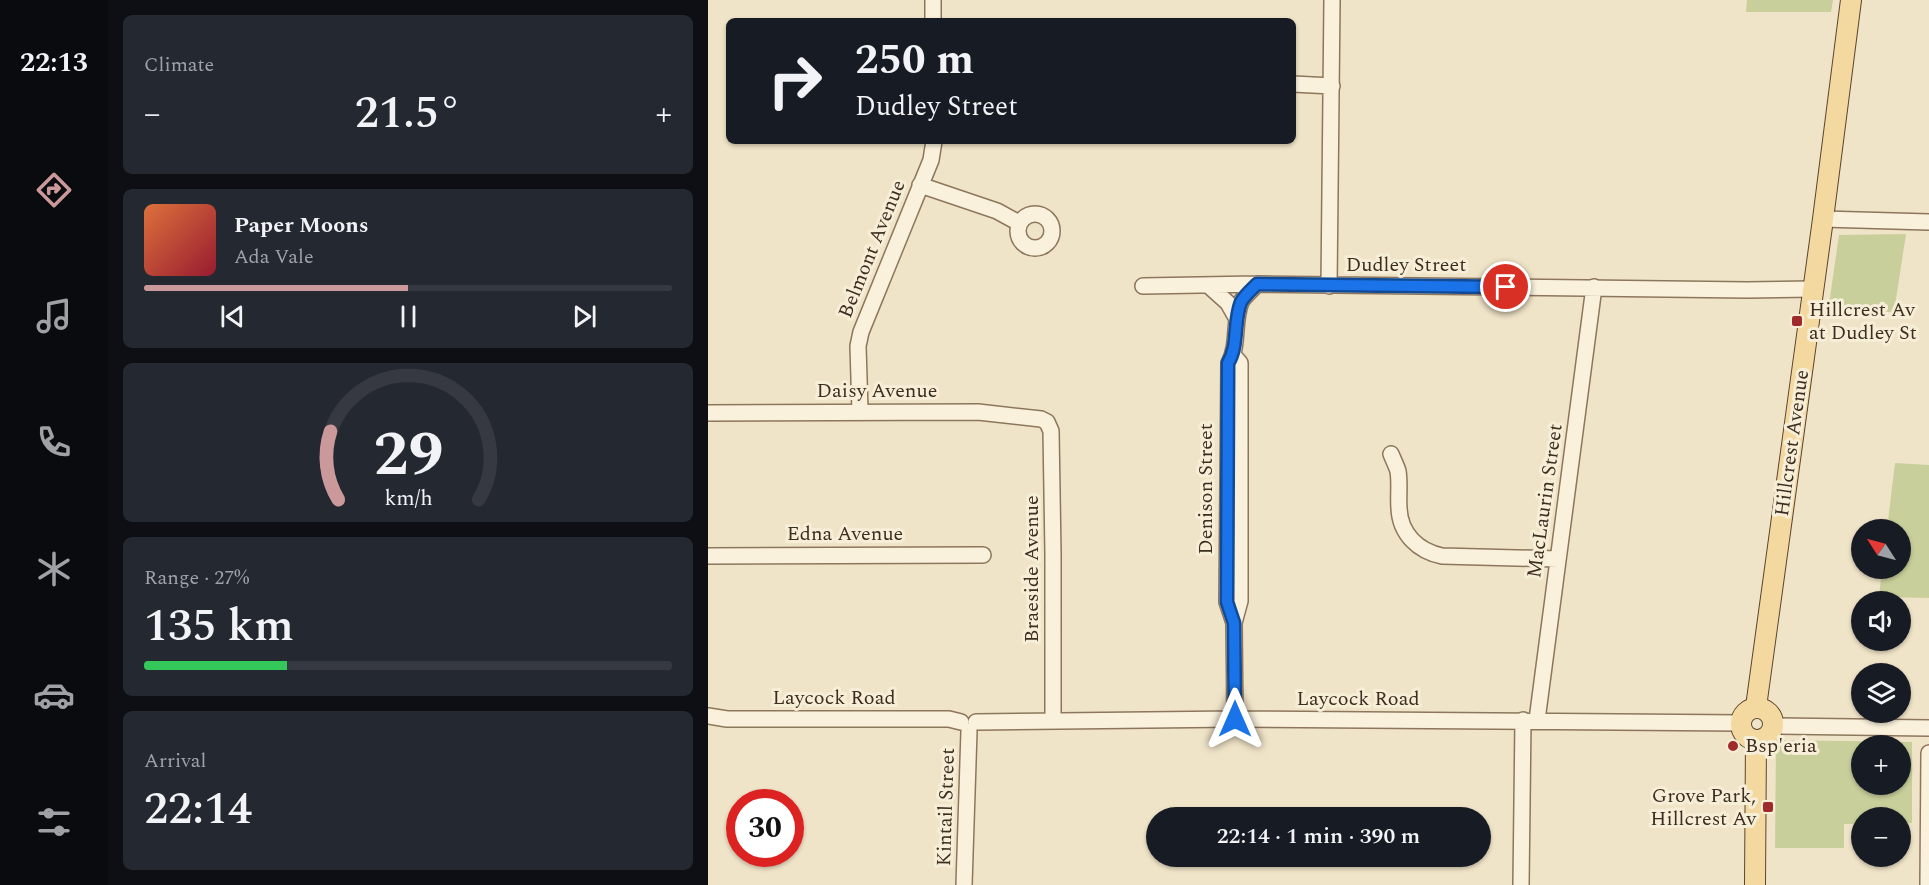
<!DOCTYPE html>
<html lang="en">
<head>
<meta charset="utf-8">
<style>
  body { margin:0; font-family:Spectral,serif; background:#242831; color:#f1f3f6; height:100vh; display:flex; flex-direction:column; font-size:22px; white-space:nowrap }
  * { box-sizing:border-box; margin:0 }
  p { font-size:20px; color:#9ea1a6 }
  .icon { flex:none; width:33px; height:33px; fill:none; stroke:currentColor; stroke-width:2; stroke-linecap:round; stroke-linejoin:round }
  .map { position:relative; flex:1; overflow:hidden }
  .panel { display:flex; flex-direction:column; gap:15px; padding:15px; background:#0d0f14; width:600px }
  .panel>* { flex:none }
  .hud { position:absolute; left:18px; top:18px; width:570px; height:126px; border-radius:9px; box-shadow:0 2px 4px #0004; background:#171b24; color:#f1f3f6; overflow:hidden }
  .needle { width:39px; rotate:306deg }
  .controls { position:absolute; left:1143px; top:519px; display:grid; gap:12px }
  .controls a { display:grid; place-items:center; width:60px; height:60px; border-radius:50%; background:#171b24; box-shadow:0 2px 4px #0004; font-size:30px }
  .speed { position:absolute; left:18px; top:789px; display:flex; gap:12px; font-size:30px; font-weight:700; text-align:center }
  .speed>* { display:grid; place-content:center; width:78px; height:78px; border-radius:50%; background:#171b24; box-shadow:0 2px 4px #0004; line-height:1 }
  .speed .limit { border:9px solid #d22; background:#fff; color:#111 }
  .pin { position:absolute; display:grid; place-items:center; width:51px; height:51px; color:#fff; margin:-26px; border:3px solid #fff; border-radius:50%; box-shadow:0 2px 6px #0007 }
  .me { position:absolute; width:66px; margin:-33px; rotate:0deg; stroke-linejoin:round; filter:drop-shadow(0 0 4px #0008) }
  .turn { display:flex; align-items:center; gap:21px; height:126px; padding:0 30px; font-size:27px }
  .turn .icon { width:78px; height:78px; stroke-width:2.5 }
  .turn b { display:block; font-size:42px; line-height:51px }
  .big { font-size:45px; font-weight:600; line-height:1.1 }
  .panel .card { flex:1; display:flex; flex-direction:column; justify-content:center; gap:9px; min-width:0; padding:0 21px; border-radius:9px; background:#242831 }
  .panel .dial { align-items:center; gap:0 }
  .dial svg { height:156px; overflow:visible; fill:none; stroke:#363941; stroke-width:7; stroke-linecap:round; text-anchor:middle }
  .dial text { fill:#f1f3f6; stroke:none }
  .song { display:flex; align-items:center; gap:18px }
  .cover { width:72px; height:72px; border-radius:9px; background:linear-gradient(135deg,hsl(20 70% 55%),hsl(350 70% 35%)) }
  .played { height:6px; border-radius:3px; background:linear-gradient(90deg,#cc999b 50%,#363941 50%) }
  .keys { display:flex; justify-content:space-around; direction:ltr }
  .heat { display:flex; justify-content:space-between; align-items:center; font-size:33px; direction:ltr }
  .charge { height:9px; border-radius:4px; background:linear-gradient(90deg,#34c759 27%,#363941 0) }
  .trip { position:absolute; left:438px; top:807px; width:345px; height:60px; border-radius:30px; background:#171b24; box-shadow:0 2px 4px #0004; font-weight:600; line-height:60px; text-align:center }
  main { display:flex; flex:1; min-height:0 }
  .tab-bar { display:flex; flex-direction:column; width:108px; justify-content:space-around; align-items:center; background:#090b0e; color:#9ea1a6 }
  .tab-bar .icon { width:42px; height:42px }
  .tab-bar .active { color:#cc999b }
  .tab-bar b { font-size:27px; color:#f1f3f6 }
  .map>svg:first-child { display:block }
</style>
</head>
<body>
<main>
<nav class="tab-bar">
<b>22:13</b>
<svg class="icon active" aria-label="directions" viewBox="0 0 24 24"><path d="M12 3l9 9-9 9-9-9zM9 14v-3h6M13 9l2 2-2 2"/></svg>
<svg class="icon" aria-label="music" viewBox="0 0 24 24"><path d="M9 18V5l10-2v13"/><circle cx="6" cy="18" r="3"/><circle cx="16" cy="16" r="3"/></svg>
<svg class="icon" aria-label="phone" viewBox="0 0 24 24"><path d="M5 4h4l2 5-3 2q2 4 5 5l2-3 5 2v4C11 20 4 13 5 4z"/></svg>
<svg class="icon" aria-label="climate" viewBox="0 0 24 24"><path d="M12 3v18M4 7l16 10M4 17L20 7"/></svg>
<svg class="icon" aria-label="car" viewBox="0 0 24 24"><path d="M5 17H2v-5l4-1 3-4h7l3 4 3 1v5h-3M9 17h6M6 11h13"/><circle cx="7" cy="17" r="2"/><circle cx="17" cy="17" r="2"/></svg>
<svg class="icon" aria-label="filters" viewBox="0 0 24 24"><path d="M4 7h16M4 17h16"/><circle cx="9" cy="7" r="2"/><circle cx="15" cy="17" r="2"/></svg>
</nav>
<section class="panel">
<div class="card"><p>Climate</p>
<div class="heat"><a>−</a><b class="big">21.5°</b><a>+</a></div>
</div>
<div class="card">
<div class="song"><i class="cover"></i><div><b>Paper Moons</b><p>Ada Vale</p></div></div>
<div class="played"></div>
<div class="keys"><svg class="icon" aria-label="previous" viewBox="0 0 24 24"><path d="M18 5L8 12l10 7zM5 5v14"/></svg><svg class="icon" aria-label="pause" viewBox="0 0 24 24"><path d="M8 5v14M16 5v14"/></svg><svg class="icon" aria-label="next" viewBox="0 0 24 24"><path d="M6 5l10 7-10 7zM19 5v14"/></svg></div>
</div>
<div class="card dial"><svg viewBox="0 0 100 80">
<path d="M14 69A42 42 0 1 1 86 69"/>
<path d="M14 69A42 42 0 0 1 10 34" stroke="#cc999b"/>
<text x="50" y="56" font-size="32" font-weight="700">29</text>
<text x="50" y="72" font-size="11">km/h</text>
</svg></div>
<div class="card"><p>Range · 27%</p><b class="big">135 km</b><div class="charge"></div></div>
<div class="card"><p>Arrival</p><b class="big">22:14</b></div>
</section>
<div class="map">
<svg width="1221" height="885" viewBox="0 0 1221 885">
  <rect width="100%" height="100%" fill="#f0e4c8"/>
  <!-- green -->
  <path fill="#c9cf9b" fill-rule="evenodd" d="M 1039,0 L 1125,0 L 1123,12 L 1038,12 Z
    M 1198,234 L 1186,312 L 1120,311 L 1131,235 Z
    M 1187,463 L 1221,465 L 1221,598 L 1171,597 L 1174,569 L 1192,568 L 1192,530 L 1179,529 Z
    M 1068,740 L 1204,742 L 1204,823 L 1193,824 L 1192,818 L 1154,818 L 1153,824 L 1136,824 L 1136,848 L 1067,848 ZM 1154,746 L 1192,746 L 1192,784 L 1154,784 Z"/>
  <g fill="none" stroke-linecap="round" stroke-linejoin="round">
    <defs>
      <path id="minor" d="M 225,0 L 225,21
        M 585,84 L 624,86
        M 212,185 L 289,211 L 311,223
        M310 231a17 17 0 1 1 34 0a17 17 0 1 1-34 0Z
        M 1115,219 L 1221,222
        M 500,285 L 520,303 L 529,319
        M 435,286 L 549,284 L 1039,290 L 1105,289
        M 621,286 L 624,0
        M 525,355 L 532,363 L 532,601 L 526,623 L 527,719
        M 152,411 L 150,346 L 153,332 L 223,160 L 226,141
        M 0,413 L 270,412 L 333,419 L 339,422 L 343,431 L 345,554 L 345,719
        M 683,454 C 685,459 688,465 690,471 C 692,483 690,496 691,508 C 692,534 710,551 734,556 L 850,559
        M 0,556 L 275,555
        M 526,623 L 519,602 L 521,363 C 531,345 525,322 533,302 C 536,296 544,290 549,284
        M 0,716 L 19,719 L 241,719 L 253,722
        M 829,720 L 886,287
        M 268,722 L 527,719 L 1033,723
        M 1065,726 L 1221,728
        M 256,885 L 261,731
        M 813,885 L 815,720
        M 1220,885 L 1221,753"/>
      <path id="major" d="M 1048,707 L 1115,219 L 1143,0
        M1033 724a16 16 0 1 1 32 0a16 16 0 1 1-32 0Z
        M 1047,885 L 1048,740"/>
    </defs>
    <!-- minor casing -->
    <use href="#minor" stroke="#8d765c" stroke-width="18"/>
    <!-- major casing -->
    <use href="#major" stroke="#5b4430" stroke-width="22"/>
    <!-- minor -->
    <use href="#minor" stroke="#faf1dc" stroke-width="15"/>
    <!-- major -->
    <use href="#major" stroke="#f3d9a0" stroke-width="20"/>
  </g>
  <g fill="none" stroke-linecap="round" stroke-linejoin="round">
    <defs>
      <path id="route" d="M 527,719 L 526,623 L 519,602 L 520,363 C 531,345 525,322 533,302 C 536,296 544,289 549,284 L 798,287"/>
    </defs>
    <!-- route casing -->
    <use href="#route" stroke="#114b97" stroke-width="15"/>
    <!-- route -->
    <use href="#route" stroke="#1a73e8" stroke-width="10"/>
  </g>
  <!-- markers -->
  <g fill="#9e2a2b" stroke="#f7eed8" stroke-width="2">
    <rect x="1083" y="315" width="12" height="12" rx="3"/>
    <circle cx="1025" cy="746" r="6"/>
    <rect x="1054" y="801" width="12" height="12" rx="3"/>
  </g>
  <g text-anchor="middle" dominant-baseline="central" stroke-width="6" stroke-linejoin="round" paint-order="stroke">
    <!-- street labels -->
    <g font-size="20" fill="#3d2e20" stroke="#f7eed8">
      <text transform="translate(164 249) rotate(-68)">Belmont Avenue</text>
      <text x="698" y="265">Dudley Street</text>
      <text x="169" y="391">Daisy Avenue</text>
      <text transform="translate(1084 443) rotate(-82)">Hillcrest Avenue</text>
      <text transform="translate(498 489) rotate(-90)">Denison Street</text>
      <text transform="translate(837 501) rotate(-82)">MacLaurin Street</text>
      <text x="137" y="534">Edna Avenue</text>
      <text transform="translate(324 569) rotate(-90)">Braeside Avenue</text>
      <text x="126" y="698">Laycock Road</text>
      <text x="650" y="699">Laycock Road</text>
      <text transform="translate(238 807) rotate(-88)">Kintail Street</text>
    </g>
    <!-- poi labels -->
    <g font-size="20" fill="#3d2e20" stroke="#f7eed8" text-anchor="start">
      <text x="1101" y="310">Hillcrest Av<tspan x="1101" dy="23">at Dudley St</tspan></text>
      <text x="1037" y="746">Bsp'eria</text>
      <text x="1048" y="796" text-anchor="end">Grove Park,<tspan x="1048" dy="23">Hillcrest Av</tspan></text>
    </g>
  </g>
</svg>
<div class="controls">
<a><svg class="needle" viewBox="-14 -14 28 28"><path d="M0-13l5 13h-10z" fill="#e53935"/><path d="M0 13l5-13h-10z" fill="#9ea1a6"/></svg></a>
<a><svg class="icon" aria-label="sound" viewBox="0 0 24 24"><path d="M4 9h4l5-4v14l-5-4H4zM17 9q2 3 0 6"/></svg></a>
<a><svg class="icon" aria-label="layers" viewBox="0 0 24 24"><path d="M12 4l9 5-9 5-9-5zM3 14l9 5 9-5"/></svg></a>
<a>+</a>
<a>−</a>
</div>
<div class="speed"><div class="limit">30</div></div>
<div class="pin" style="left:798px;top:287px;background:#d93025"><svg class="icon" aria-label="arrive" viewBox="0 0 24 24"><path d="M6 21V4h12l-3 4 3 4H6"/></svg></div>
<svg class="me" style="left:527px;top:719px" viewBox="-20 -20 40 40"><path d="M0-17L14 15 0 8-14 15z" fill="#1a73e8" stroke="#fff" stroke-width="4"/></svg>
<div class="trip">22:14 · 1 min · 390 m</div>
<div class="hud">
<div class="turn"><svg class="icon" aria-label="right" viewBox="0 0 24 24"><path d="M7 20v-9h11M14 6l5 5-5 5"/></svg><div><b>250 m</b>Dudley Street</div></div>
</div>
</div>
</main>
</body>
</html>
